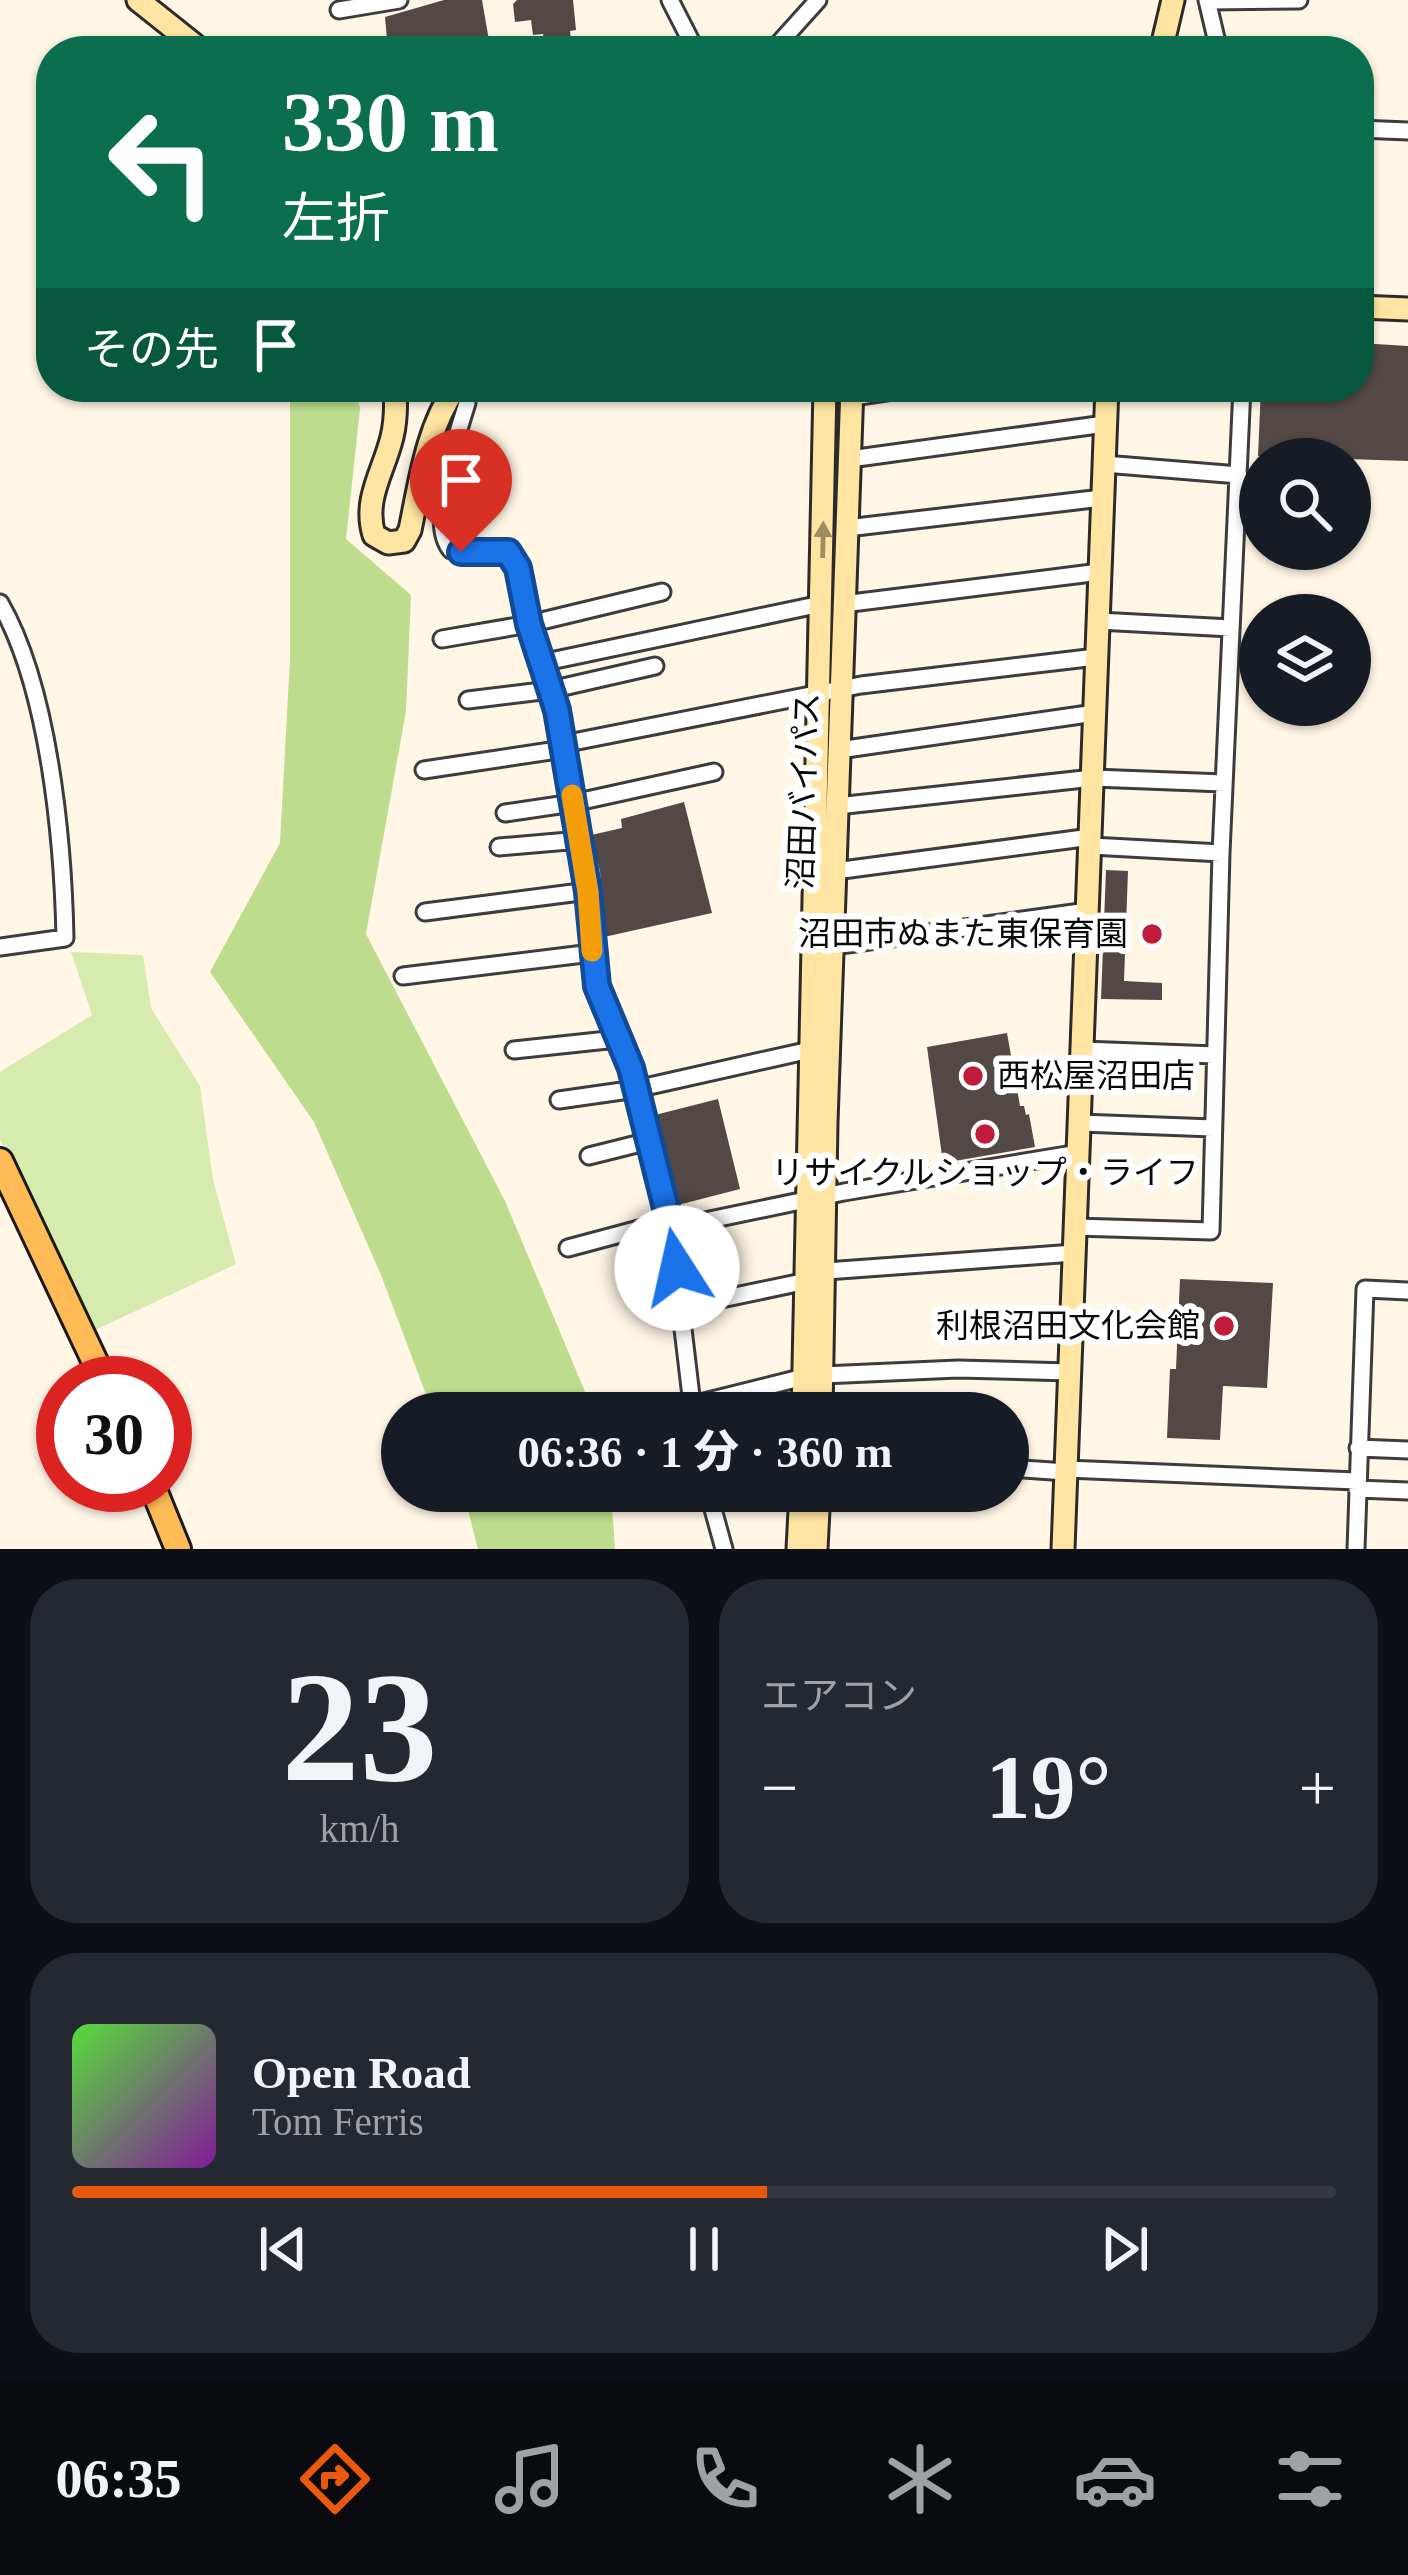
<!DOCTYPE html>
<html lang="ja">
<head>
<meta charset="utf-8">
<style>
  body { margin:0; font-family:"Times New Roman","Noto Sans JP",serif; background:#242831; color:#f1f3f6; height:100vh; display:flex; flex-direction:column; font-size:45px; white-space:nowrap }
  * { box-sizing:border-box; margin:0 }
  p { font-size:39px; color:#9ea1a6 }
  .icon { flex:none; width:66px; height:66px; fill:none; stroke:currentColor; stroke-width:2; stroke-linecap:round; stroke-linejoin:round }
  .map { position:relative; height:1549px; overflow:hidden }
  .side { display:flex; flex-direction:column; gap:30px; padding:30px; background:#0d0f14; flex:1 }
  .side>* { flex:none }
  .banner { position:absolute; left:36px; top:36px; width:1338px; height:366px; border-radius:48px; box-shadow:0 3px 9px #0004; background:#0b6e4f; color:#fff; overflow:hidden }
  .controls { position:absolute; left:1239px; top:438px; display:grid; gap:24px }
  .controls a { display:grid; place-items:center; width:132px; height:132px; border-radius:50%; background:#171b24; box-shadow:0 3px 9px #0004; font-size:60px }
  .speed { position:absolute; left:36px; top:1356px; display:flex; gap:24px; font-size:60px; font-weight:700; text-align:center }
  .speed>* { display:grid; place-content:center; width:156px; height:156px; border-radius:50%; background:#171b24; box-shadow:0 3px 9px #0004; line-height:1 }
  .speed .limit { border:18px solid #d22; background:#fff; color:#111 }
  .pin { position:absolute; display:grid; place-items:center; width:102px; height:102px; color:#fff; margin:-123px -51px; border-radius:50% 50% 50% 0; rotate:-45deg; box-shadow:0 0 12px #0007 }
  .pin .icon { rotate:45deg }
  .me { position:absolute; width:132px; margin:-66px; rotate:350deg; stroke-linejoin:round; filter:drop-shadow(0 0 9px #0008) }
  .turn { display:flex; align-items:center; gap:42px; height:252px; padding:0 48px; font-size:54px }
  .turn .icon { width:156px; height:156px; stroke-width:2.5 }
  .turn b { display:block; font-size:84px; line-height:102px }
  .then { display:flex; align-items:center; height:114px; padding:0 48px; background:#0003; gap:24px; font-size:45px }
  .big { font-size:90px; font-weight:800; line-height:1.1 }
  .side .tile { flex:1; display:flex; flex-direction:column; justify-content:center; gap:18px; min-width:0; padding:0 42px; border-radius:48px; background:#242831 }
  .side .dial { align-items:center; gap:0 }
  .dial b { font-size:156px; line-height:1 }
  .song { display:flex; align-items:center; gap:36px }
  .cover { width:144px; height:144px; border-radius:18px; background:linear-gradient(135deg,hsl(110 70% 55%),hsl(290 70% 35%)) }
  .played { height:12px; border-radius:6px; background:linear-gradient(90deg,#ea580c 55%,#363941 55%) }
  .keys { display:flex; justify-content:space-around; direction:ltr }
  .heat { display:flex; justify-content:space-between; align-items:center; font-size:66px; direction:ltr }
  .side .tiles { flex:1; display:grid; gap:30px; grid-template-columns:1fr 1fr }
  .tile:last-child { grid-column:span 2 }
  .trip { position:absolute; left:381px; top:1392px; width:648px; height:120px; border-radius:60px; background:#171b24; box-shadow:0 3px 9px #0004; font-weight:800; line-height:120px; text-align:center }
  .menu { display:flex; height:192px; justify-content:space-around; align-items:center; background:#090b0e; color:#9ea1a6 }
  .menu .icon { width:84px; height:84px }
  .menu .on { color:#ea580c }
  .menu b { font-size:54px; color:#f1f3f6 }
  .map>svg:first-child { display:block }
</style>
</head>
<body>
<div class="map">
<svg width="1408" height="1549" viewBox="0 0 1408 1549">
  <rect width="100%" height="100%" fill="#fff6e6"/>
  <!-- green -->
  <path fill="#d7ebae" d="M 71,952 L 143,955 L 151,1008 L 200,1086 L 213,1180 L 236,1264 L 93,1331 L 0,1140 L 0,1072 L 92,1015 Z"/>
  <!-- forest -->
  <path fill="#bddc8d" d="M 290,387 L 356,387 L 360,409 L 346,539 L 411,595 L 406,711 L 366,934 L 505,1201 L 594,1413 L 433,1413 L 381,1275 L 314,1122 L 210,972 L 280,843 L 290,659 Z
    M 463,1491 L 611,1491 L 615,1549 L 478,1549 Z"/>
  <!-- building -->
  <path fill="#524845" d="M 444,0 L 482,0 L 490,46 L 486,46 L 487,51 L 388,51 L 385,17 Z
    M 517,0 L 573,0 L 576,30 L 570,31 L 572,51 L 545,51 L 543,34 L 533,35 L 531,20 L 515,22 L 513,4 Z
    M 1359,343 L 1408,346 L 1408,461 L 1258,456 L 1261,387 L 1359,387 Z
    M 684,802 L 712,913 L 604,937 L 600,871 L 591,835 L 622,828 L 621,819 Z
    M 1106,870 L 1128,871 L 1124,981 L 1162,983 L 1162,1000 L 1101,999 Z
    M 1007,1033 L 1020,1106 L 1024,1106 L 1026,1115 L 1029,1114 L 1035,1147 L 943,1163 L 927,1047 Z
    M 718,1099 L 740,1189 L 678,1205 L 655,1115 Z
    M 1180,1279 L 1273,1283 L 1267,1388 L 1223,1386 L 1220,1440 L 1167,1438 L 1170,1369 L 1176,1369 Z"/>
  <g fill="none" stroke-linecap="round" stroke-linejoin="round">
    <defs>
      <path id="street" d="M 670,0 L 696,51
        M 1207,0 L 1219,51
        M 1207,1 L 1299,0
        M 339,10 L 399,0
        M 772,51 L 818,0
        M 1359,129 L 1408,131
        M 466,387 L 467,403 C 457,436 427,522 451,550 L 508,552 L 518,568 L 529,624 L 557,710 L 588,891 L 597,986 L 631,1068 L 671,1228 L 693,1413
        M 853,397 L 919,387
        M 850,459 L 1105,424
        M 1104,464 L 1239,475
        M 847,528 L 1102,498
        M 0,603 C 49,688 63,840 65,938 L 0,947
        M 843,604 L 1100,572
        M 1098,621 L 1231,628
        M 442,639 L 529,624 L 662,592
        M 541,663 L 821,604
        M 468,700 L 550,690 L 655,666
        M 563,744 L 861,685 L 1096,657
        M 839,750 L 1095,713
        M 424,770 L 564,749
        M 837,806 L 1093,778 L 1224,783
        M 505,813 L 573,803 L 714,772
        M 1091,846 L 1221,853
        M 499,847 L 580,840
        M 835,871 L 1091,837
        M 425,912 L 588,891
        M 833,946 L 1088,911
        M 403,976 L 592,953
        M 514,1050 L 617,1039
        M 1083,1050 L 1215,1055
        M 559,1100 L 636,1089 L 810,1050
        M 1080,1123 L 1213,1128
        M 589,1156 L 649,1141
        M 1075,1227 L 1211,1231 L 1221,853 L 1242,387
        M 671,1228 L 844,1192 L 1079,1153
        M 568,1248 L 669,1221
        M 826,1271 L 1074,1253
        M 683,1307 L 807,1281
        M 823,1375 L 958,1369 L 1070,1372
        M 692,1405 L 804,1377
        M 1358,1448 L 1408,1450
        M 1008,1468 L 1066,1472
        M 1066,1469 L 1357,1481
        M 1357,1489 L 1408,1491
        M 708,1491 L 724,1549
        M 1356,1549 L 1365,1289 L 1408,1291"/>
      <path id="secondary" d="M 138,0 L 202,51
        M 1161,51 L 1173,0
        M 1359,307 L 1408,309
        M 395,387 C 396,403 396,421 392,437 C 384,471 363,499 374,535 L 388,543 L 404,541 L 410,530 C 420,482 427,427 456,387
        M 803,1413 L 825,387
        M 821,1413 L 826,1122 L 852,387
        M 798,1549 L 801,1491
        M 816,1549 L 819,1491
        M 1063,1549 L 1107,387"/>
      <path id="primary" d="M 0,1161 L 105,1383
        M 152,1485 L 178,1549"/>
    </defs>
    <!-- street casing -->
    <use href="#street" stroke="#3c3c3c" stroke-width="21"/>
    <!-- secondary casing -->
    <use href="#secondary" stroke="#2b2b2b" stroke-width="27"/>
    <!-- primary casing -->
    <use href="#primary" stroke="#1a1a1a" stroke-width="30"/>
    <!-- street -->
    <use href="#street" stroke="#fff" stroke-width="15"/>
    <!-- secondary -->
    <use href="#secondary" stroke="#ffe5a1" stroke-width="21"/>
    <!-- primary -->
    <use href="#primary" stroke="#ffbb56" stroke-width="24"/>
  </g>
  <!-- one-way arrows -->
  <defs><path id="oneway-solid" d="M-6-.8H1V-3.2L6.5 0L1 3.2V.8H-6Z" transform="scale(3)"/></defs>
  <use fill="#9d8d64" href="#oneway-solid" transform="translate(823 540) rotate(-89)"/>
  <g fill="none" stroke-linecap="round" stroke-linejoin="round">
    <defs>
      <path id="route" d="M 461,552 L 508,552 L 518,568 L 529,624 L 557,710 L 588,892 L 597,986 L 631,1068 L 671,1228 L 677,1268"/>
    </defs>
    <!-- route casing -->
    <use href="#route" stroke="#114b97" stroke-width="30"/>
    <!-- route -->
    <use href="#route" stroke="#1a73e8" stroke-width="21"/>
    <!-- slow -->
    <path stroke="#f59e0b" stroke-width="21" d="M 572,795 L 588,892 L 592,951"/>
  </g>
  <!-- markers -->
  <g fill="#c01b3d" stroke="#fff" stroke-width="4.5">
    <circle cx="1152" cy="934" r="12"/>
    <circle cx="973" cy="1076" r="12"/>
    <circle cx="985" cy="1134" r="12"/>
    <circle cx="1224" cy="1326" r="12"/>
  </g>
  <g text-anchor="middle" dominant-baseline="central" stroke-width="12" stroke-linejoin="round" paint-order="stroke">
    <!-- street labels -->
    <g font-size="33" fill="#090909" stroke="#fff">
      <text transform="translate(804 791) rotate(-88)">沼田バイパス</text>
    </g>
    <!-- poi labels -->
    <g font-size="33" fill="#090909" stroke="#fff" text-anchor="end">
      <text x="1128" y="934">沼田市ぬまた東保育園</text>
      <text x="997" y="1076" text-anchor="start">西松屋沼田店</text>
      <text x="985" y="1173" text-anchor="middle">リサイクルショップ・ライフ</text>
      <text x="1200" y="1326">利根沼田文化会館</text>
    </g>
  </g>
</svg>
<div class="controls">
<a><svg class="icon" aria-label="search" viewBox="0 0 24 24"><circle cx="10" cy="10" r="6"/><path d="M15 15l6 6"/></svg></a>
<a><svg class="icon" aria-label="layers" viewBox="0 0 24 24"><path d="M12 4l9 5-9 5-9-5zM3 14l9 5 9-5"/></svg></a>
</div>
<div class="speed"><div class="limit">30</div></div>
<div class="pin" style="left:461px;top:552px;background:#d93025"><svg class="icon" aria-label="arrive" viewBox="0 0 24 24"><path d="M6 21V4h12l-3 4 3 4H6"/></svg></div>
<svg class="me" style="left:677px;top:1268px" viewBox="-20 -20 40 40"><circle r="19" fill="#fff"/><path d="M0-13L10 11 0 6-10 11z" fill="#1a73e8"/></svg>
<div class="trip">06:36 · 1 分 · 360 m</div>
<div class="banner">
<div class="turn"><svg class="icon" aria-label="left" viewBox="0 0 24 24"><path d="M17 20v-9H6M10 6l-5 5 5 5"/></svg><div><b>330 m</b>左折</div></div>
<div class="then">その先<svg class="icon" aria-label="arrive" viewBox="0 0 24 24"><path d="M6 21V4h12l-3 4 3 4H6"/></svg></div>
</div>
</div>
<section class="side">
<div class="tiles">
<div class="tile dial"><b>23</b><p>km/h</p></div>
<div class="tile"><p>エアコン</p>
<div class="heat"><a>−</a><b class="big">19°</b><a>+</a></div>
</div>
<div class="tile">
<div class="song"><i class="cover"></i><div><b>Open Road</b><p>Tom Ferris</p></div></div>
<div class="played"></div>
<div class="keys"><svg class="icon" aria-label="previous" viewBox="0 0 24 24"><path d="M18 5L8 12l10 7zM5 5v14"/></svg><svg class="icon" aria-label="pause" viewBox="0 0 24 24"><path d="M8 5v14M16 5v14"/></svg><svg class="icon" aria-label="next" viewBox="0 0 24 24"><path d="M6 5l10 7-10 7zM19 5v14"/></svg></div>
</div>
</div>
</section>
<nav class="menu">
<b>06:35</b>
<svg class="icon on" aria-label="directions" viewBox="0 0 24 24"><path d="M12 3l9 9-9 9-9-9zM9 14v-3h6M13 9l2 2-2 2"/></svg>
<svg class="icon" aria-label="music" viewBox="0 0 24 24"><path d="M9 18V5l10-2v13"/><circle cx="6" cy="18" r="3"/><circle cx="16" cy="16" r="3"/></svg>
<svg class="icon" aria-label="phone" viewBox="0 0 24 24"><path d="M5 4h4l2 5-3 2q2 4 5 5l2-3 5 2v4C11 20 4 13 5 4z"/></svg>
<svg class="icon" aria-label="climate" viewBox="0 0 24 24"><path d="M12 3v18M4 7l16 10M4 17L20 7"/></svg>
<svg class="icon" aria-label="car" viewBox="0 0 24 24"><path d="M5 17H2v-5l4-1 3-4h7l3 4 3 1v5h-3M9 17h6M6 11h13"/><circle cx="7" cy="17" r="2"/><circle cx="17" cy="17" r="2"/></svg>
<svg class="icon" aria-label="filters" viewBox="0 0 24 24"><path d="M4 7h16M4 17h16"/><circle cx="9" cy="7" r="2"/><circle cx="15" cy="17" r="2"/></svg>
</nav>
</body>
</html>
